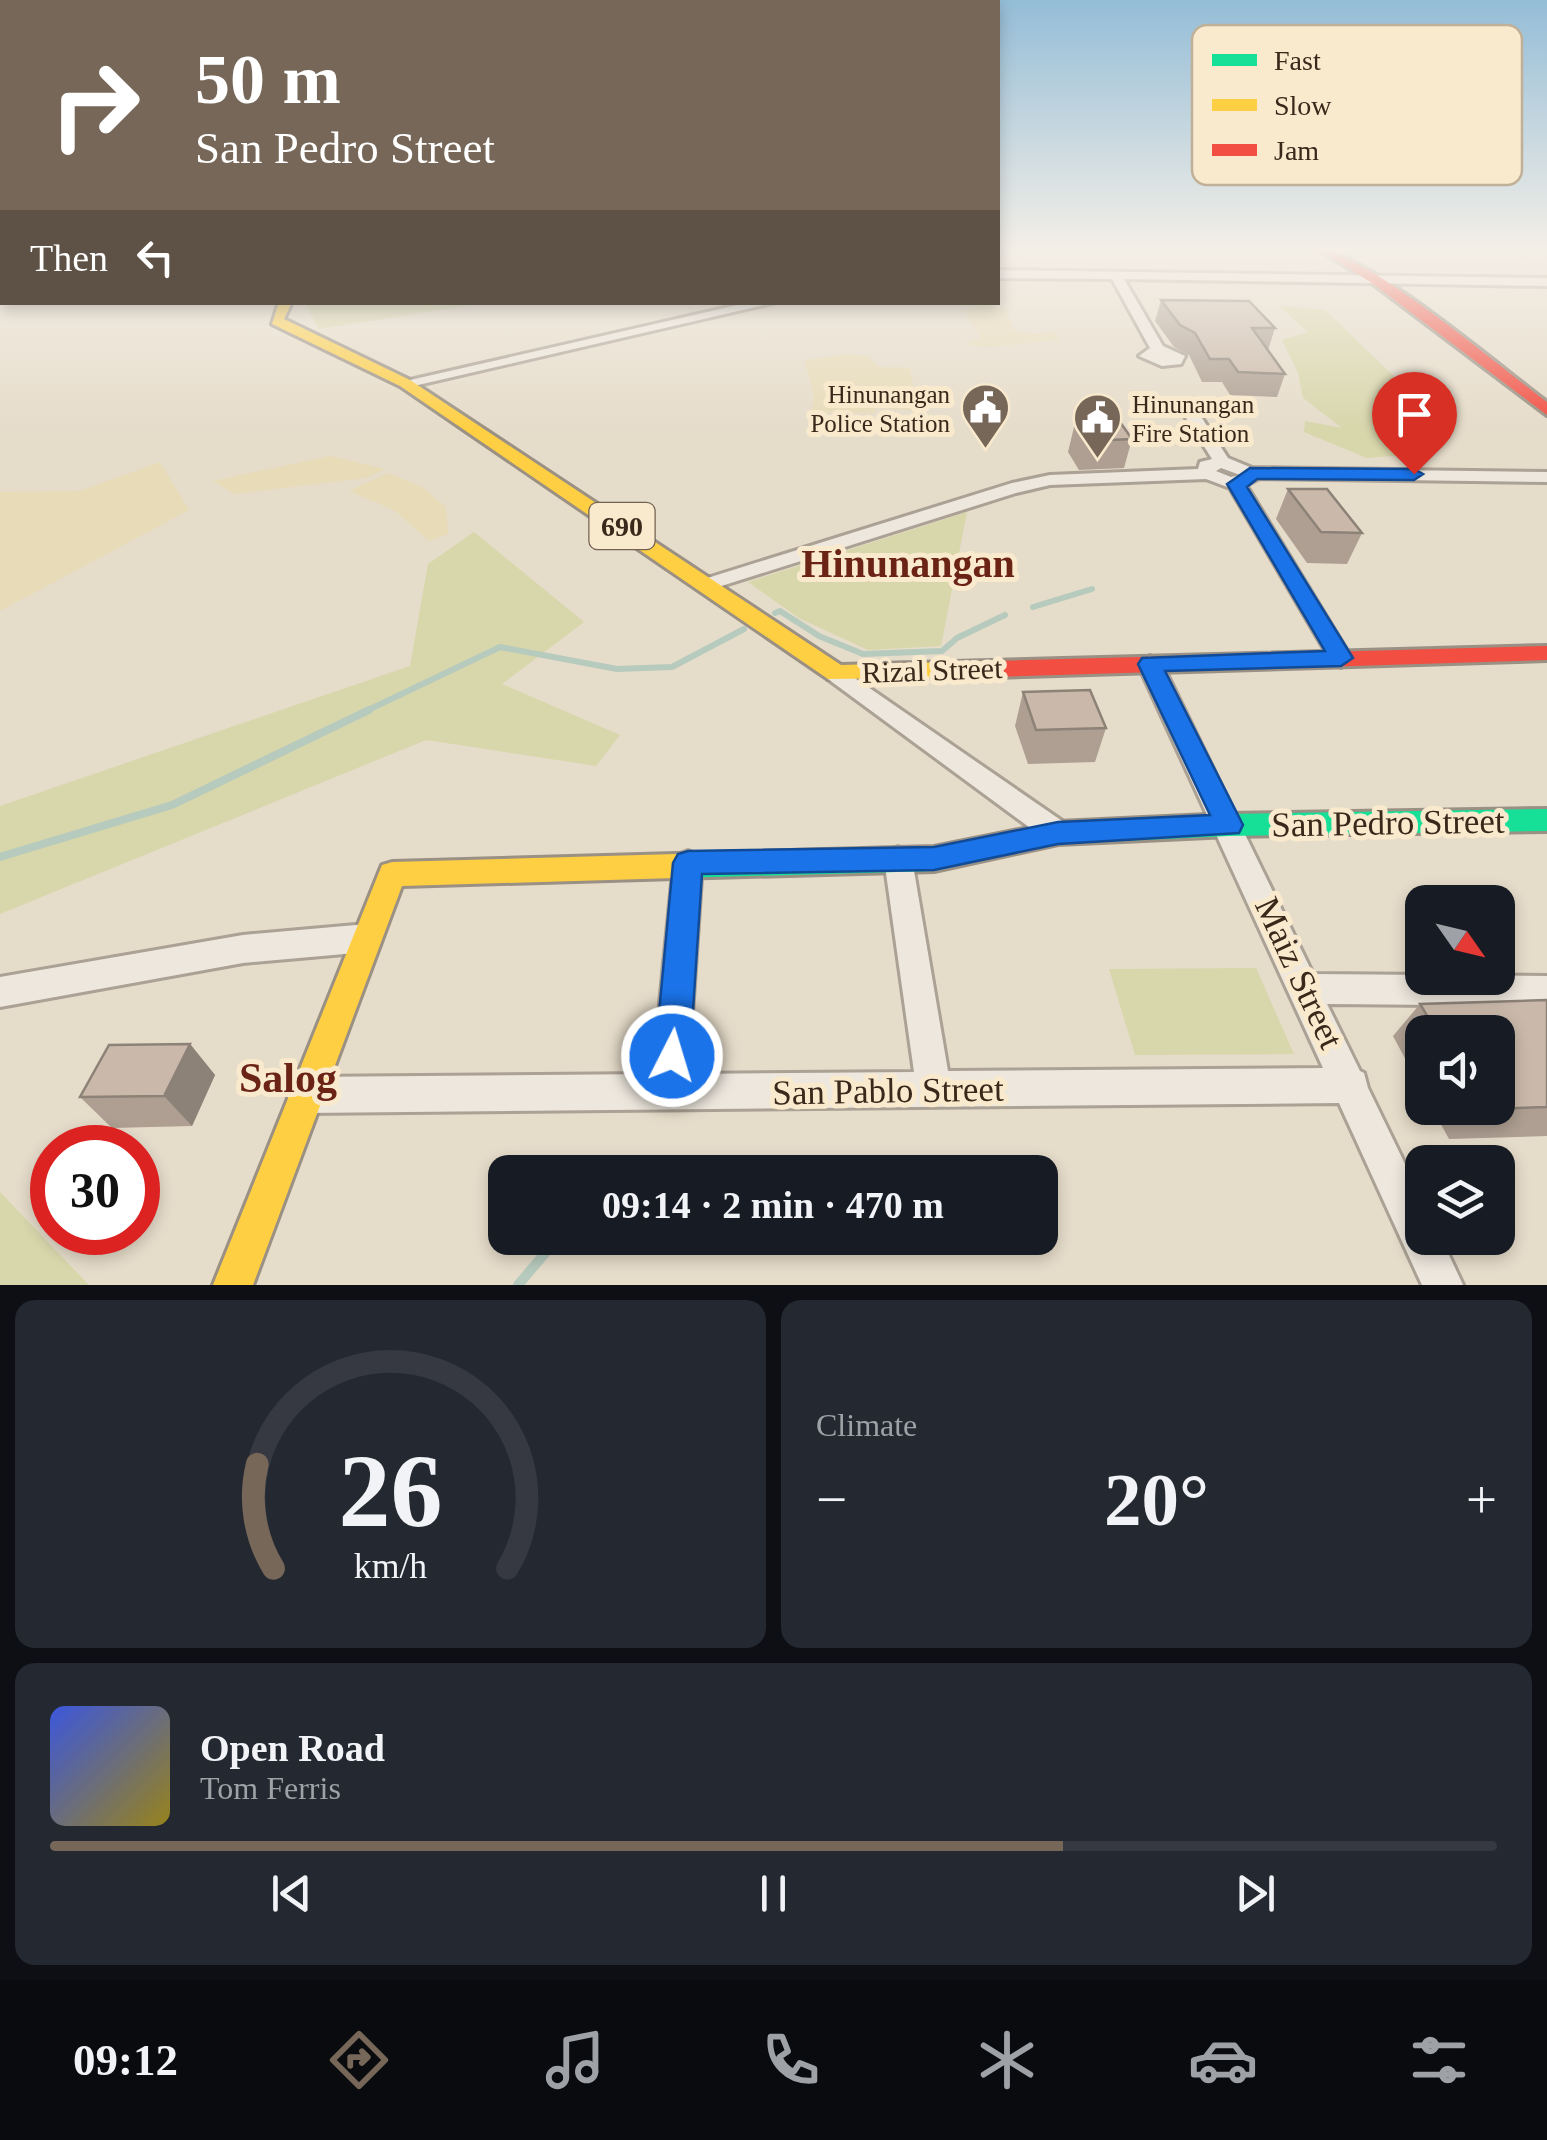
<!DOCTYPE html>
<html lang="en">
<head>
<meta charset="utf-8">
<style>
  body { margin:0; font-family:Georgia,serif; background:#242831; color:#f1f3f6; height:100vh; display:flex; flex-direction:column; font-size:38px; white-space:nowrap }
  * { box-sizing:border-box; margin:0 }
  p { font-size:32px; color:#9ea1a6 }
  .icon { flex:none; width:55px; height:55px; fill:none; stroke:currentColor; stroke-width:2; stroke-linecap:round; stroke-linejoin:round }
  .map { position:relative; height:1285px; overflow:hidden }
  .drawer { display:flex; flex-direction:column; gap:15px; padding:15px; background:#0d0f14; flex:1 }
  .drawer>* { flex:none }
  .hud { position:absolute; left:0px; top:0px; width:1000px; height:305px; box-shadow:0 5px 15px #0003; background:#766758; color:#fff; overflow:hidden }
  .needle { width:65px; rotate:124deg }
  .controls { position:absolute; left:1405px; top:885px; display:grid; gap:20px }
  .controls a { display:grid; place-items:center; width:110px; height:110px; border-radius:20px; background:#171b24; box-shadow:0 5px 15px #0003; font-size:50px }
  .speed { position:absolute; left:30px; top:1125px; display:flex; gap:20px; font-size:50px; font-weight:700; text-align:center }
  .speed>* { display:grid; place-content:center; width:130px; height:130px; border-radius:50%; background:#171b24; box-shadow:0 5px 15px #0003; line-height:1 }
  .speed .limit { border:15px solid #d22; background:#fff; color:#111 }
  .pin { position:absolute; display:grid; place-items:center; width:85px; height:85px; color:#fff; margin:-102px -42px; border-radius:50% 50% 50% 0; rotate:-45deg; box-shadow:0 0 10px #0007 }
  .pin .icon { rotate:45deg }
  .me { position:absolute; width:110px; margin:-55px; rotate:5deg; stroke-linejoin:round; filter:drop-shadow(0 0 8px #0008) }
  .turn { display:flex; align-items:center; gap:35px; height:210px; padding:0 30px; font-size:45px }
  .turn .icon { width:130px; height:130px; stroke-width:2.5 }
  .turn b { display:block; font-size:70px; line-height:85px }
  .then { display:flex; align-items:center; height:95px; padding:0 30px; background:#0003; gap:20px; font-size:38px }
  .big { font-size:75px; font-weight:700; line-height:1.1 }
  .drawer .widget { flex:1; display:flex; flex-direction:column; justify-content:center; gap:15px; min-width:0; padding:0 35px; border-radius:20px; background:#242831 }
  .drawer .dial { align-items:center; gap:0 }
  .dial svg { height:260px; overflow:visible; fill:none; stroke:#363941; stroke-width:7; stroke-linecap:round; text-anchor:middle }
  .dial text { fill:#f1f3f6; stroke:none }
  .song { display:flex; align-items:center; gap:30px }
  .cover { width:120px; height:120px; border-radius:15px; background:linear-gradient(135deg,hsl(230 70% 55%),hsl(50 70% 35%)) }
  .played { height:10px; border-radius:5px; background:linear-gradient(90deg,#766758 70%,#363941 70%) }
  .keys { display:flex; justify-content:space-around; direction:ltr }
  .heat { display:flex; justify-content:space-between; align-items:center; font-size:55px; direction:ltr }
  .drawer .tiles { flex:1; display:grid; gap:15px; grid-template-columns:1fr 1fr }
  .widget:last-child { grid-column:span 2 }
  .trip { position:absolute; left:488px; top:1155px; width:570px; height:100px; border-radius:20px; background:#171b24; box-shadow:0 5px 15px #0003; font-weight:700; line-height:100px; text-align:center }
  .tabs { display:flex; height:160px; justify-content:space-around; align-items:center; background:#090b0e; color:#9ea1a6 }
  .tabs .icon { width:70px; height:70px }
  .tabs .on { color:#766758 }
  .tabs b { font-size:45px; color:#f1f3f6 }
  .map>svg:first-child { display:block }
</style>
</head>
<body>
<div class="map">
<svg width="1547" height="1285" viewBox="0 0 1547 1285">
  <rect width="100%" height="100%" fill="#e6dcca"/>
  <!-- farmland -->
  <path fill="#e7dbb8" d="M 984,302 L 1007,310 L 1013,330 L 1033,334 L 1056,332 L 1058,340 L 990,347 L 964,345 L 981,337 L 963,311 Z
    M 849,354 L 868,356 L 878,367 L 910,368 L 918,411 L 876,408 L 875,413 L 811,413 L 814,397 L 804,360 Z
    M 330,456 L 385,469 L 366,478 L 234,494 L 213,481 Z
    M 160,462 L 189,510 L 0,611 L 0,492 L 80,491 Z
    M 388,473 L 422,487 L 446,507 L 448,534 L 429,541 L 394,510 L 349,491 Z"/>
  <!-- green -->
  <path fill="#d8d6ab" d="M 305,303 L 485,303 L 319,329 Z
    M 1279,306 L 1325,310 L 1398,380 L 1388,386 L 1394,408 L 1420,419 L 1430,453 L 1367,458 L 1304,432 L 1305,421 L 1342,428 L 1303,398 L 1298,373 L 1282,340 L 1308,332 Z
    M 967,512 L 941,646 L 868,650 L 799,618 L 748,582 Z
    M 474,532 L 584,622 L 502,684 L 620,735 L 596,766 L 426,740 L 0,914 L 0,806 L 410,666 L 428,564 Z
    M 1256,968 L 1294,1054 L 1135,1055 L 1109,969 Z
    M 0,1192 L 89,1285 L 0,1285 Z"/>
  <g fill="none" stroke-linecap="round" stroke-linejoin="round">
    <!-- stream-far2 -->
    <path stroke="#b6cabd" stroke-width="6" d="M 1033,607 L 1092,589
      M 775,613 L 780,611 L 819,636 L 863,654 L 942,651 L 957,638 L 1005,615
      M 364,712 L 500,647 L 617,669 L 672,667 L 744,629"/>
    <!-- stream-far1 -->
    <path stroke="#b6cabd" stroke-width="8" d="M 0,857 L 172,805 L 369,710"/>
    <!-- stream -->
    <path stroke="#b6cabd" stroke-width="10" d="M 518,1285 L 558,1238"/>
    <defs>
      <path id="street" d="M 998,270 L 1547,278 L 1547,286 L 1124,279 L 1163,346 L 1185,356 L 1181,364 L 1162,366 L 1139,356 L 1150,348 L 1112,279 L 998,278 Z
        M 751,302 L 777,302 L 405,388 L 397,383 Z
        M 1192,410 L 1198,412 L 1228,458 L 1252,468 L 1547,472 L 1547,482 L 1259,478 L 1246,485 L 1352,659 L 1341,667 L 1330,659 L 1230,488 L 1206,479 L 1050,485 L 1016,493 L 715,588 L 701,588 L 698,584 L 701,580 L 1012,483 L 1050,475 L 1198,469 L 1200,462 L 1212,459 L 1184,415 ZM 1221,468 L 1240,475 L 1231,477 L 1216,471 Z
        M 1150,656 L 1162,664 L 1313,974 L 1547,976 L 1547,1006 L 1327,1004 L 1360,1071 L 1364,1073 L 1368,1088 L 1422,1199 L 1422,1238 L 1441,1238 L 1463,1285 L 1422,1285 L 1339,1103 L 305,1113 L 292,1108 L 287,1095 L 292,1082 L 305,1077 L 653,1074 L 674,863 L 678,855 L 688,851 L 698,855 L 702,863 L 688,1074 L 914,1072 L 884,859 L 888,851 L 898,847 L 908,851 L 912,859 L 948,1071 L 1323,1068 L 1138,664 Z
        M 836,665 L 1068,825 L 1072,833 L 1068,841 L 1058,844 L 1048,841 L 828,679 L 824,673 L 828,667 Z
        M 367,924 L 378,928 L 382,938 L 378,948 L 367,952 L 243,963 L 0,1007 L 0,977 L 243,935 Z"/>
      <path id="fast" d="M 1547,809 L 1547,831 L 1229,836 L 1058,844 L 934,871 L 676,878 L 666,874 L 662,866 L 666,858 L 676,854 L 934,847 L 1058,822 L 1229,814 Z"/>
      <path id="slow" d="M 279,302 L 292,302 L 284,319 L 410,380 L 841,665 L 991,661 L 1003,669 L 991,677 L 828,679 L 400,386 L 272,324 Z
        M 676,854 L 686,858 L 690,866 L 686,874 L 676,878 L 402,886 L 253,1285 L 213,1285 L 382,865 L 392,862 Z"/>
      <path id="jam" d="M 1321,251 C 1364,251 1505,371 1547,402 L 1547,415 L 1372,283 Z
        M 1547,646 L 1547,660 L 991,677 L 979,669 L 991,661 Z"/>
    </defs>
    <!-- street casing -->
    <use href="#street" stroke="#aba194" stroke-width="6"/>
    <!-- fast casing -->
    <use href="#fast" stroke="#9a9084" stroke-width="6"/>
    <!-- slow casing -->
    <use href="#slow" stroke="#9a9084" stroke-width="6"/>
    <!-- jam casing -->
    <use href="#jam" stroke="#9a9084" stroke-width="6"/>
    <!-- street -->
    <use href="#street" fill="#ede7dd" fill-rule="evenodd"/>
    <!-- fast -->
    <use href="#fast" fill="#16e098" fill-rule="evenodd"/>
    <!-- slow -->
    <use href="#slow" fill="#ffcf43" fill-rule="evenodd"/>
    <!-- jam -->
    <use href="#jam" fill="#f24e42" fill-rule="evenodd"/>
  </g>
  <!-- wall -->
  <path fill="#ae9f92" d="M 1161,300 L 1275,328 L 1268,350 L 1285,374 L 1277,397 L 1230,395 L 1222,382 L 1202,382 L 1189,355 L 1174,347 L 1155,321 Z
    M 1075,423 L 1132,439 L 1124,468 L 1079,470 L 1068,452 Z
    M 1288,489 L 1362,533 L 1347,564 L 1307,563 L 1276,519 Z
    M 1023,692 L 1106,728 L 1095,762 L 1028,764 L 1015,726 Z
    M 1547,1000 L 1547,1136 L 1449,1139 L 1432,1108 L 1498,1108 L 1498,1032 L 1422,1032 L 1422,1090 L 1393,1036 L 1420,1004 Z
    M 190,1044 L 215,1075 L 192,1126 L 112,1128 L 80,1097 Z"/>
  <!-- shaded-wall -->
  <path fill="#8d8277" d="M 190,1044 L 215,1075 L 192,1126 L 164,1096 Z"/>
  <!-- building -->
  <path fill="#cab9aa" stroke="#8d8277" stroke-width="2.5" d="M 1161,300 L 1249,301 L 1275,328 L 1252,328 L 1285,374 L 1238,372 L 1229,359 L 1210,359 L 1195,333 L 1180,325 Z
    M 1120,422 L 1132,439 L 1086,441 L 1075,423 Z
    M 1288,489 L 1327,489 L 1362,533 L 1321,532 Z
    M 1090,690 L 1106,728 L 1036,730 L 1023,692 Z
    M 1547,1000 L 1547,1107 L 1481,1109 L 1481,1108 L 1498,1108 L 1498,1032 L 1437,1032 L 1420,1004 Z
    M 190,1044 L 164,1096 L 80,1097 L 109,1045 Z"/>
  <!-- sky -->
  <linearGradient id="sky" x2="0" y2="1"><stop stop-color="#94bdd7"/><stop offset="0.58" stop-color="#f4efe7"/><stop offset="1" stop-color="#f4efe7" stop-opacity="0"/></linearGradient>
  <rect width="1547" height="430" fill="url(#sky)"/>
  <!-- route -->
  <path fill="#1a73e8" stroke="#114b97" stroke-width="2.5" d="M 1250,468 L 1414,469 L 1423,474 L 1414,480 L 1257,479 L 1247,487 L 1353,658 L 1341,666 L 1165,671 L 1243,825 L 1239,833 L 1058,844 L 934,870 L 702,874 L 690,1056 L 685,1067 L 672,1072 L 660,1067 L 655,1056 L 673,863 L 678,854 L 688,851 L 934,847 L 1058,822 L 1210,815 L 1138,664 L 1142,658 L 1325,651 L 1227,484 Z"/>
  <!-- icons -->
  <defs>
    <symbol id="civic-pin" viewBox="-11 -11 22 30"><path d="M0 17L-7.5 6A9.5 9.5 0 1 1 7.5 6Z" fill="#766758" stroke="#f9eace"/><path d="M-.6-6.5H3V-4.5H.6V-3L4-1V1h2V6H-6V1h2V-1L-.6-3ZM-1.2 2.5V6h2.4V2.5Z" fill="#fff"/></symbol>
  </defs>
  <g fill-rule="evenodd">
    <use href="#civic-pin" x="958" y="380" width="55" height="75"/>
    <use href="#civic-pin" x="1070" y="390" width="55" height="75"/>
  </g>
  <g text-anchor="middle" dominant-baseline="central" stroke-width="10" stroke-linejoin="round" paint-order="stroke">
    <!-- far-poi labels -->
    <g font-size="25" fill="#3a281b" stroke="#f9eace" text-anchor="end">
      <text x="950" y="394">Hinunangan<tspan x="950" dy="29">Police Station</tspan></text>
      <text x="1132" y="404" text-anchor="start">Hinunangan<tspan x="1132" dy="29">Fire Station</tspan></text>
    </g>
    <!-- shield labels -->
    <rect fill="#f9eace" stroke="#736251" stroke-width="2.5" x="589.5" y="503" width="65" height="46" rx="8"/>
    <g font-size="28" font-weight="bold" fill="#3a281b">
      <text x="622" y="526">690</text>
    </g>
    <!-- street labels -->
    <g font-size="30" fill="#3a281b" stroke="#f9eace">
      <text transform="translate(932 670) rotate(-2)">Rizal Street</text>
    </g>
    <!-- near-street labels -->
    <g font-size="35" fill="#3a281b" stroke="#f9eace">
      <text transform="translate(1388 823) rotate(-1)">San Pedro Street</text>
      <text transform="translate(1299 973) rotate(65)">Maiz Street</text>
      <text transform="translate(888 1091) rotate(-1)">San Pablo Street</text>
    </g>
    <!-- district labels -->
    <g font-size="40" font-weight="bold" fill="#6b2316" stroke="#f9eace">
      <text x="908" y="563">Hinunangan</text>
    </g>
    <!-- near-quarter labels -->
    <g font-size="42" font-weight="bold" fill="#6b2316" stroke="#f9eace">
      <text x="288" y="1078">Salog</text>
    </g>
  </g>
  <!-- legend -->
  <rect x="1192" y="25" width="330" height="160" rx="15" fill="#f9eace" stroke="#c0b098" stroke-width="2.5"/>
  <rect x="1212" y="54" width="45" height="12" fill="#16e098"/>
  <rect x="1212" y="99" width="45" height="12" fill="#ffcf43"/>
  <rect x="1212" y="144" width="45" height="12" fill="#f24e42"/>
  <g font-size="28" fill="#3a281b">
    <text x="1274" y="70">Fast</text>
    <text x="1274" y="115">Slow</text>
    <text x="1274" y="160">Jam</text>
  </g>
</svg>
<div class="controls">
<a><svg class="needle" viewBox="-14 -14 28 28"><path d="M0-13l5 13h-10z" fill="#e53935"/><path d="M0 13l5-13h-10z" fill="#9ea1a6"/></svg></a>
<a><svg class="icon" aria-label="sound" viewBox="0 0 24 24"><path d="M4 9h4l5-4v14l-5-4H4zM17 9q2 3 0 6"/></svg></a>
<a><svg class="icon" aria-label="layers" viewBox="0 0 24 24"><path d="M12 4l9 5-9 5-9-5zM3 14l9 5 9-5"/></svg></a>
</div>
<div class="speed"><div class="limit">30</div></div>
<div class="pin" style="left:1414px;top:474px;background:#d93025"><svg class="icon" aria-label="arrive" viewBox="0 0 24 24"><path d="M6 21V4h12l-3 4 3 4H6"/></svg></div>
<svg class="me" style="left:672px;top:1056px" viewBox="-20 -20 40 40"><circle r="17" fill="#1a73e8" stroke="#fff" stroke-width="3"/><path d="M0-11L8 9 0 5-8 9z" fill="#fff"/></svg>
<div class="trip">09:14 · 2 min · 470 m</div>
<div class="hud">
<div class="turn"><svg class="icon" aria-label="right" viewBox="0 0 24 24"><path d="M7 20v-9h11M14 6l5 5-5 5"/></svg><div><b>50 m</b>San Pedro Street</div></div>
<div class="then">Then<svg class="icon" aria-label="left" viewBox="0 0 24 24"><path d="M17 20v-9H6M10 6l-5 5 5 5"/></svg></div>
</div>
</div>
<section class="drawer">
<div class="tiles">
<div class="widget dial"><svg viewBox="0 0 100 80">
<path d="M14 69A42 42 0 1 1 86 69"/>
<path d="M14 69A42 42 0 0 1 9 37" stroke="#766758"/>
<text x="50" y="56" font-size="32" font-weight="700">26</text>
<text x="50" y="72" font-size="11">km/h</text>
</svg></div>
<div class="widget"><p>Climate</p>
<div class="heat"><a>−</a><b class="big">20°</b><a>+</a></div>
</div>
<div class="widget">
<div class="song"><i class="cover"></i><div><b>Open Road</b><p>Tom Ferris</p></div></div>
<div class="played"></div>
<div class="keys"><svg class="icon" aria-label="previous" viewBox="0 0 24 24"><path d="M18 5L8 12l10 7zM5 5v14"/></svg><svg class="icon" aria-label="pause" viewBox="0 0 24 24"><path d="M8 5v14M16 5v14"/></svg><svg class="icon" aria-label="next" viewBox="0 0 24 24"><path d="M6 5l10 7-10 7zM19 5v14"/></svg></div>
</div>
</div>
</section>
<nav class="tabs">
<b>09:12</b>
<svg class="icon on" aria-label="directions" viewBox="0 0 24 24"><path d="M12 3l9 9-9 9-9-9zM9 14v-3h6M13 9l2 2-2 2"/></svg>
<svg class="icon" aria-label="music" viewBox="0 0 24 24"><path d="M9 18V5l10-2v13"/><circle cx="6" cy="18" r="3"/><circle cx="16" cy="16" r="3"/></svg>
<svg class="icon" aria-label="phone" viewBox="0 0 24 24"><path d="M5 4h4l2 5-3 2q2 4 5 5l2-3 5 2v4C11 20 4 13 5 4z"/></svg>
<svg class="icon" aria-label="climate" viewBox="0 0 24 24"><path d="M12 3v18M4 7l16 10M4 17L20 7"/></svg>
<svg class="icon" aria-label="car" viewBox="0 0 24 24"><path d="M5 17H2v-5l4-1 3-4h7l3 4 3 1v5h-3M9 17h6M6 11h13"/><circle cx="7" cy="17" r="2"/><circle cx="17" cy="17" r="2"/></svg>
<svg class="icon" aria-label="filters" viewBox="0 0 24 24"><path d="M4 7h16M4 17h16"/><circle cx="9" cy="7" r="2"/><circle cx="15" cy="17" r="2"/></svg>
</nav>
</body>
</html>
